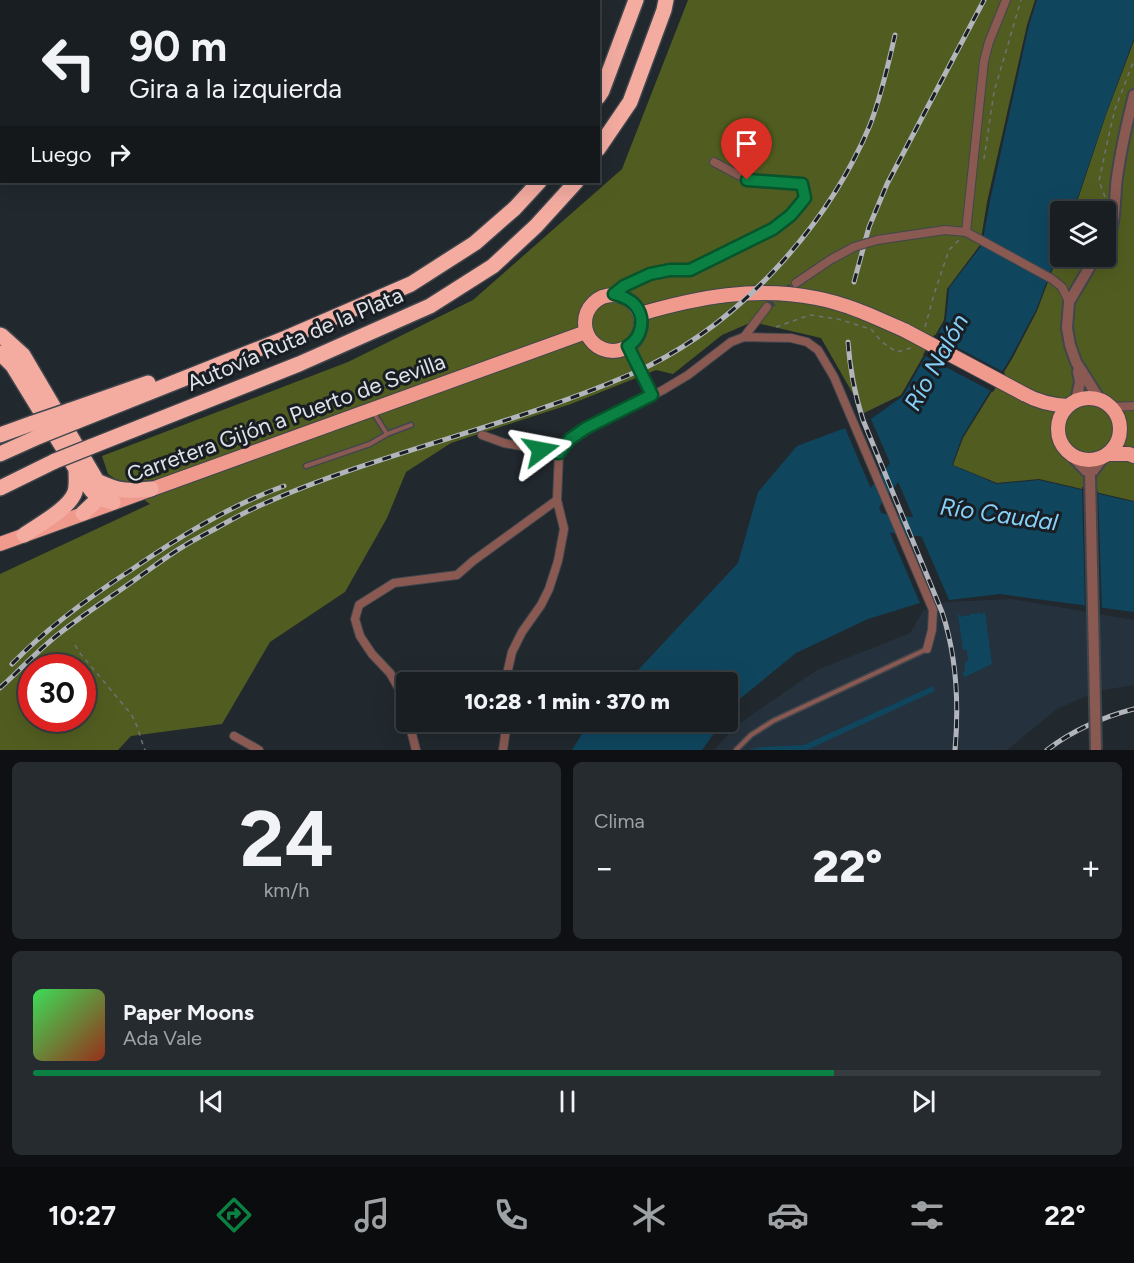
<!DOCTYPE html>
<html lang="es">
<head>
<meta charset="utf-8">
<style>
  body { margin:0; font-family:Figtree,sans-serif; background:#262b2f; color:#f1f3f6; height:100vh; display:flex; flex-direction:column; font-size:22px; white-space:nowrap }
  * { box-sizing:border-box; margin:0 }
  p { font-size:20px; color:#9fa2a5 }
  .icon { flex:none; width:33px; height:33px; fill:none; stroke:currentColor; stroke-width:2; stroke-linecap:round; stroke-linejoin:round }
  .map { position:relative; height:750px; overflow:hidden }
  .details { display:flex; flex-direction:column; gap:12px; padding:12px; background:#0e1013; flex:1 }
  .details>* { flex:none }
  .hud { position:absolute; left:0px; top:0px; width:600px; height:183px; box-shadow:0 6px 24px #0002,0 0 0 2px #373c40; background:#191e22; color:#f1f3f6; overflow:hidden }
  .fabs { position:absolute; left:1050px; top:201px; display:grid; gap:12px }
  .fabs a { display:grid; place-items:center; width:66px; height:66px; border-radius:6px; background:#191e22; box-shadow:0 6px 24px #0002,0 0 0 2px #373c40; font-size:30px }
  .speed { position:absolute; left:18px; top:654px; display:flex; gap:12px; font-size:30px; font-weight:700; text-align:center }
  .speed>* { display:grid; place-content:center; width:78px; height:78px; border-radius:50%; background:#191e22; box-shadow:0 6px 24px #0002,0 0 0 2px #373c40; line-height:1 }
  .speed .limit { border:9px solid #d22; background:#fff; color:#111 }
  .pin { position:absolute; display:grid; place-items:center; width:51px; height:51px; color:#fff; margin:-62px -26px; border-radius:50% 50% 50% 0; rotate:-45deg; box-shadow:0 0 6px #0007 }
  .pin .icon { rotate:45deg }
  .me { position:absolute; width:66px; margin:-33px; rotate:77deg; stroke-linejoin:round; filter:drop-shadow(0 0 4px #0008) }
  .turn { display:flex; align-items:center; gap:21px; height:126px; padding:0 30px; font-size:27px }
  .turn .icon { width:78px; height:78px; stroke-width:2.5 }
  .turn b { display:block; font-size:42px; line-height:51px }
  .then { display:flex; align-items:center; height:57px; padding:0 30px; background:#0003; gap:12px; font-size:22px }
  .big { font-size:45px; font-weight:800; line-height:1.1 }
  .details .widget { flex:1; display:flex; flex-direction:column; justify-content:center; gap:9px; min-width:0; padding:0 21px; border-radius:9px; background:#262b2f }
  .details .dial { align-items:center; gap:0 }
  .dial b { font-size:78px; line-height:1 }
  .song { display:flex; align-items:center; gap:18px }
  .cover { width:72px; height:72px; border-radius:9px; background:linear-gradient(135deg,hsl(130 70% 55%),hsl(10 70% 35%)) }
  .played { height:6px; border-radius:3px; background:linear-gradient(90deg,#0b8043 75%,#373c40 75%) }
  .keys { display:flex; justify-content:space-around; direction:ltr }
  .heat { display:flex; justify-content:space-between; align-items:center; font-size:33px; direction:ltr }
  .details .tiles { flex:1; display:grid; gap:12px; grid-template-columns:1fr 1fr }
  .widget:last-child { grid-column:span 2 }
  .trip { position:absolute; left:396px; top:672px; width:342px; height:60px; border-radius:6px; background:#191e22; box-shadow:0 6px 24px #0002,0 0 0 2px #373c40; font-weight:800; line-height:60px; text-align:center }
  .tabs { display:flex; height:96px; justify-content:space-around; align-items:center; background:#0a0c0e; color:#9fa2a5 }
  .tabs .icon { width:42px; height:42px }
  .tabs .on { color:#0b8043 }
  .tabs b { font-size:27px; color:#f1f3f6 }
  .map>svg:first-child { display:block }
</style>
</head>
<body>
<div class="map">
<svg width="1134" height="750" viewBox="0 0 1134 750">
  <rect width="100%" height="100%" fill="#21282e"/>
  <!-- built -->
  <path fill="#25313c" d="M 1012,599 L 1134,620 L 1134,685 L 1098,691 L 1057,709 L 1007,750 L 714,750 L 737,725 L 817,670 L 910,633 L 923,611 L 945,602 Z"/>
  <!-- forest -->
  <path fill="#515d20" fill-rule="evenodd" d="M 688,0 L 1035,0 L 1027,25 L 987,202 L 980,245 L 947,289 L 944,320 L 901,395 L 864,413 L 821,338 L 752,322 L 722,335 L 673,374 L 656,370 L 571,404 L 451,443 L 406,472 L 387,518 L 345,592 L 270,642 L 222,724 L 131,736 L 118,750 L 0,750 L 0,574 L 150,504 L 108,474 L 102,456 L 348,362 L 473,300 L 622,169 ZM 32,668 L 82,668 L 82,718 L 32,718 Z
    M 1134,41 L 1134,501 L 1039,479 L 997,483 L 953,465 L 963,438 L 1012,359 L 1037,311 L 1060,250 L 1060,256 L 1106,256 L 1106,212 L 1074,211 L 1106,115 Z"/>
  <!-- water -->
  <path fill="#0f465e" d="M 1037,0 L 1134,0 L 1134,38 L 1106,114 L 1073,211 L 1060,212 L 1060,247 L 1036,310 L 1011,357 L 962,437 L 952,465 L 997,484 L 1039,480 L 1134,502 L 1134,612 L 1000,594 L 949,600 L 871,419 L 903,396 L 946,320 L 949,288 L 982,245 L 990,201 L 1029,25 Z
    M 845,428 L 920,603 L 868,619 L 796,653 L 736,702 L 728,714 L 728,682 L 627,682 L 738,563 L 758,492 L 797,446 Z
    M 983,612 L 985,612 L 992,664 L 965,677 L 962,672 L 965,671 L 965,662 L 968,661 L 967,650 L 963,650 L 958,615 L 960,615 L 960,617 L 966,615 L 967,616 L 969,616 L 970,614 L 980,613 L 980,614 L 983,614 Z
    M 933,686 L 935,691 L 807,750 L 749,750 L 761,747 L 804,745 Z
    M 592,722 L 722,722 L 702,750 L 572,750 L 585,729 Z"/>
  <!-- pier -->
  <path fill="#21282e" d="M 934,335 L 1005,373 L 993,392 L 923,355 Z
    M 1082,487 L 1098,491 L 1102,610 L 1085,608 Z"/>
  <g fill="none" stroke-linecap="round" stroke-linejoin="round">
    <!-- river -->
    <path stroke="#0f465e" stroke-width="18" d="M 860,517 L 909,453
      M 862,520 L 942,530"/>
    <!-- minor-tunnel -->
    <path stroke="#3e444a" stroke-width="8" stroke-dasharray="8 4" stroke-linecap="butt" d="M 767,307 L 796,283"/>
    <defs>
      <path id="service" d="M 373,412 L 387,434 L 411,425
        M 306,466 L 370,444 L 387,434
        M 736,750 L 751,735 L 773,721 L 927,649"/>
      <path id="minor" d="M 966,232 L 984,61 L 989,42 L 1006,0
        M 877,240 L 945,230 L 966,232 L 1052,279 L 1062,287 L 1069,302
        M 796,283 L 830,260 L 854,247
        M 614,294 L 624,286 L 650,274 L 670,270 L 690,270 L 773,229 L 791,215 L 805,198 L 802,184 L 748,180 L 714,162
        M 744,337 L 767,307
        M 628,347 L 652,395
        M 1111,407 L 1134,406
        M 482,435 L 504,443 L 559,453
        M 507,682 L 507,674 L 512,652 L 522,632 L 541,605 L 549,589 L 558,561 L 564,529 L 557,500 L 559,453 L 570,439 L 586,428 L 663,390 L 688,375 L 731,342 L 744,337 L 791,338 L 807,342 L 818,350 L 834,377 L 933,610 L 932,630 L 927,649
        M 406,711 L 402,694 L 390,673 L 372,654 L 360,636 L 355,619 L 359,605 L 394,583 L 457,575 L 473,561 L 557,500
        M 409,722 L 416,750
        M 234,736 L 259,750
        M 503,750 L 507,722"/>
      <path id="tertiary" d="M 1106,241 C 1117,223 1114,198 1117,177 C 1121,150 1127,122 1134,95
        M 1096,256 L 1069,302 L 1067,328 L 1070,345 L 1076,362 L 1100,400
        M 1076,401 L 1080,382 L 1078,371
        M 1071,455 L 1090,475 L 1102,459"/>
      <path id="trunk" d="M585 323a28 28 0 1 1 56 0a28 28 0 1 1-56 0Z
        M 640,314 C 698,297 756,286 816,298 C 848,304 877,318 906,331
        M 1024,394 C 1038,402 1052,405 1068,406
        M1058 429a31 31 0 1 1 62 0a31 31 0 1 1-62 0Z
        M 1109,454 L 1129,454 L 1134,456
        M 0,544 L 586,332"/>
      <path id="motorway" d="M 598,97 L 602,91 L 636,0
        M 598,149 L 630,102 L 664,10 L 666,0
        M 0,335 L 2,336 L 23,355 L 97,481 L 100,490 L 99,498 L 83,513
        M 0,353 L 13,366 L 76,469 L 92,491 L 99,498 L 113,502
        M 68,411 L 148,383
        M 75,422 L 286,338 L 411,284 L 475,243 L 515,208 L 539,182
        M 0,435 L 33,423
        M 90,447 L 299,364 L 430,306 L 493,266 L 536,226 L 576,182
        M 0,454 L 40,436
        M 97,481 C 121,492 126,491 151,489
        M 0,488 L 55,461
        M 24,535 C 38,525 69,509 75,492 C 77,485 76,477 76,469"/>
    </defs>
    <!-- service casing -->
    <use href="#service" stroke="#40464c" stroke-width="7"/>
    <!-- minor casing -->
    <use href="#minor" stroke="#40464c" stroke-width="10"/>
    <!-- tertiary casing -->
    <use href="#tertiary" stroke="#40464c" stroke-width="14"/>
    <!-- trunk casing -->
    <use href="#trunk" stroke="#40464c" stroke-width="16"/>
    <!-- motorway casing -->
    <use href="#motorway" stroke="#40464c" stroke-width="18"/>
    <!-- path -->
    <path stroke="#6d7278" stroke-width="1.5" stroke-dasharray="4.5 4.5" stroke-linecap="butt" d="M 984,159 L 994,92 L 1021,0
      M 1105,197 L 1099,181 L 1108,139 L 1115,109 L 1134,60
      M 776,327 L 810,315 L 838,319 L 867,328
      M 925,327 L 935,291 L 949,250 L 959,240
      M 871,329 L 882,342 L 897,352 L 911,348
      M 75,645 L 79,652 L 131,714 C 138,725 140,738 145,750"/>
    <!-- service -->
    <use href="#service" stroke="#895952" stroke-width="4"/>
    <!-- minor -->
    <use href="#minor" stroke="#895952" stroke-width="8"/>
    <!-- tertiary -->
    <use href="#tertiary" stroke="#895952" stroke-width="10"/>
    <!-- trunk -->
    <use href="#trunk" stroke="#f09a8e" stroke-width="14"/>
    <!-- motorway -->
    <use href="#motorway" stroke="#f4aca1" stroke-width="15"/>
    <defs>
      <path id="rail" d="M 854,282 L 869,227 L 887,184 L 984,0
        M 848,342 C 850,371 854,392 863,420 L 942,612 C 957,657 959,704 955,750
        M 12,664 C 47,628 88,598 131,570 C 179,537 229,506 284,486
        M 0,688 C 20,670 38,650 60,633 C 84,614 111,597 136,579 C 152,568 167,556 184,546 C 195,539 208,533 220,526 C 233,519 247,511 261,505 C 380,452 509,427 629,375 C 734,330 826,230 870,125 C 881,96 888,66 895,35
        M 1047,750 C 1072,731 1103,717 1134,709"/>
    </defs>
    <!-- rail casing -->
    <use href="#rail" stroke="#b2b6bc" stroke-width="5"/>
    <!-- rail -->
    <use href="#rail" stroke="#181e24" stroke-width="3" stroke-dasharray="9" stroke-linecap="butt"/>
    <defs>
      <path id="minor-bridge" d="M 854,247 L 877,240"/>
      <path id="tertiary-bridge" d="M 1090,475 L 1096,750"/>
      <path id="trunk-bridge" d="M 906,331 L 1024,394"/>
      <path id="motorway-bridge" d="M 33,423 L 68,411
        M 40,436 L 75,422
        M 55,461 L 90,447"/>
    </defs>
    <!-- minor-bridge casing -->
    <use href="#minor-bridge" stroke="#40464c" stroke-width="10" stroke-linecap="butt"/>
    <!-- tertiary-bridge casing -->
    <use href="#tertiary-bridge" stroke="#40464c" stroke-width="14" stroke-linecap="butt"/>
    <!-- trunk-bridge casing -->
    <use href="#trunk-bridge" stroke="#40464c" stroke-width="16" stroke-linecap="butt"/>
    <!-- motorway-bridge casing -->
    <use href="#motorway-bridge" stroke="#40464c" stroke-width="18" stroke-linecap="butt"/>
    <!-- minor-bridge -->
    <use href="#minor-bridge" stroke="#895952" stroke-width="8"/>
    <!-- tertiary-bridge -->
    <use href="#tertiary-bridge" stroke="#895952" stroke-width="10"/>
    <!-- trunk-bridge -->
    <use href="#trunk-bridge" stroke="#f09a8e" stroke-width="14"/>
    <!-- motorway-bridge -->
    <use href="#motorway-bridge" stroke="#f4aca1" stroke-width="15"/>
  </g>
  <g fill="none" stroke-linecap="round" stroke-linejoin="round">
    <defs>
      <path id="route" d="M 541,450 L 559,453 L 570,439 L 586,428 L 652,395 L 628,346 C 642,338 646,318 635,305 C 630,299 622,296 614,294 L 624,286 L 650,274 L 670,270 L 690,270 L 773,229 L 791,215 L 805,198 L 802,184 L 747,180"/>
    </defs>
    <!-- route casing -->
    <use href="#route" stroke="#07532c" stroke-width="15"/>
    <!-- route -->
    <use href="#route" stroke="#0b8043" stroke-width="10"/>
  </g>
  <g text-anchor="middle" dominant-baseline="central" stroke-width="6" stroke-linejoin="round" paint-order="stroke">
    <!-- street labels -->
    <g font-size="22" fill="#e0e4e9" stroke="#181e24">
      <text transform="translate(295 339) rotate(-23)">Autovía Ruta de la Plata</text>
      <text transform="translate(286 418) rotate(-20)">Carretera Gijón a Puerto de Sevilla</text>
    </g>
    <!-- water labels -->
    <g font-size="24" font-style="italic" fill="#86d0f8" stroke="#181e24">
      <text transform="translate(936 362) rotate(-61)">Río Nalón</text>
      <text transform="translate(999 514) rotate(8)">Río Caudal</text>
    </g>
  </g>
</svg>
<div class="fabs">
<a><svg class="icon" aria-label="layers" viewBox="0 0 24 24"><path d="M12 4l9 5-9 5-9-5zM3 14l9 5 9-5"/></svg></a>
</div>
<div class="speed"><div class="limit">30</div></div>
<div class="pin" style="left:747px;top:180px;background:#d93025"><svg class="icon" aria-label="arrive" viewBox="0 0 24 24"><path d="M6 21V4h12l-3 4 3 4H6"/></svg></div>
<svg class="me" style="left:541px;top:450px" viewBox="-20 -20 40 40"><path d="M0-17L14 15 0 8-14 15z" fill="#0b8043" stroke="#fff" stroke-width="4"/></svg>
<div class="trip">10:28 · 1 min · 370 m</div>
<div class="hud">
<div class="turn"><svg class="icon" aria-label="left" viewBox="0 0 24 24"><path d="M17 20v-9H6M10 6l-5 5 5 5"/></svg><div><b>90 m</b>Gira a la izquierda</div></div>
<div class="then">Luego<svg class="icon" aria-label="right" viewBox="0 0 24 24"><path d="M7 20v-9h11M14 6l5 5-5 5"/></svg></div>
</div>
</div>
<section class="details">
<div class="tiles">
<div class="widget dial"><b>24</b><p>km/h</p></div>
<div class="widget"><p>Clima</p>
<div class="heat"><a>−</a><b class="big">22°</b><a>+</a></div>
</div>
<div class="widget">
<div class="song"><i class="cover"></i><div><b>Paper Moons</b><p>Ada Vale</p></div></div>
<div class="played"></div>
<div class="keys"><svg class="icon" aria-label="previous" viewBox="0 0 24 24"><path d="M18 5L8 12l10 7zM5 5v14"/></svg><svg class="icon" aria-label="pause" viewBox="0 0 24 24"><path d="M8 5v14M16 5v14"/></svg><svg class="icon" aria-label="next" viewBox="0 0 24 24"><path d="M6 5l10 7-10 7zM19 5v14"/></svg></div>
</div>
</div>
</section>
<nav class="tabs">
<b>10:27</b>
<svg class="icon on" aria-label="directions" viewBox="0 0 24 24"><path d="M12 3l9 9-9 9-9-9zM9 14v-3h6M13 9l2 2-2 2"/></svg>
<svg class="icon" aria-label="music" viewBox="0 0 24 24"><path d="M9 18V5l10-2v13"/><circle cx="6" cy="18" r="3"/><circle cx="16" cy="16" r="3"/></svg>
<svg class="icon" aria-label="phone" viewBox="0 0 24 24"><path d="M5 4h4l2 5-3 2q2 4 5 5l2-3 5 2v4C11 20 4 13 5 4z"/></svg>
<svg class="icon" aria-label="climate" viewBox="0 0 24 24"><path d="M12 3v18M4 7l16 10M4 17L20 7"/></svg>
<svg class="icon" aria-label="car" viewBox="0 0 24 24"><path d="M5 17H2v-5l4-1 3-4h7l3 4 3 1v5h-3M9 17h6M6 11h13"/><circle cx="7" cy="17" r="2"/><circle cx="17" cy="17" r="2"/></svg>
<svg class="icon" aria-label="filters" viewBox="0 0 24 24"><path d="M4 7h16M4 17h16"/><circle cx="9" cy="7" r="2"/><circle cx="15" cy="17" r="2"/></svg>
<b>22°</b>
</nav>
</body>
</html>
